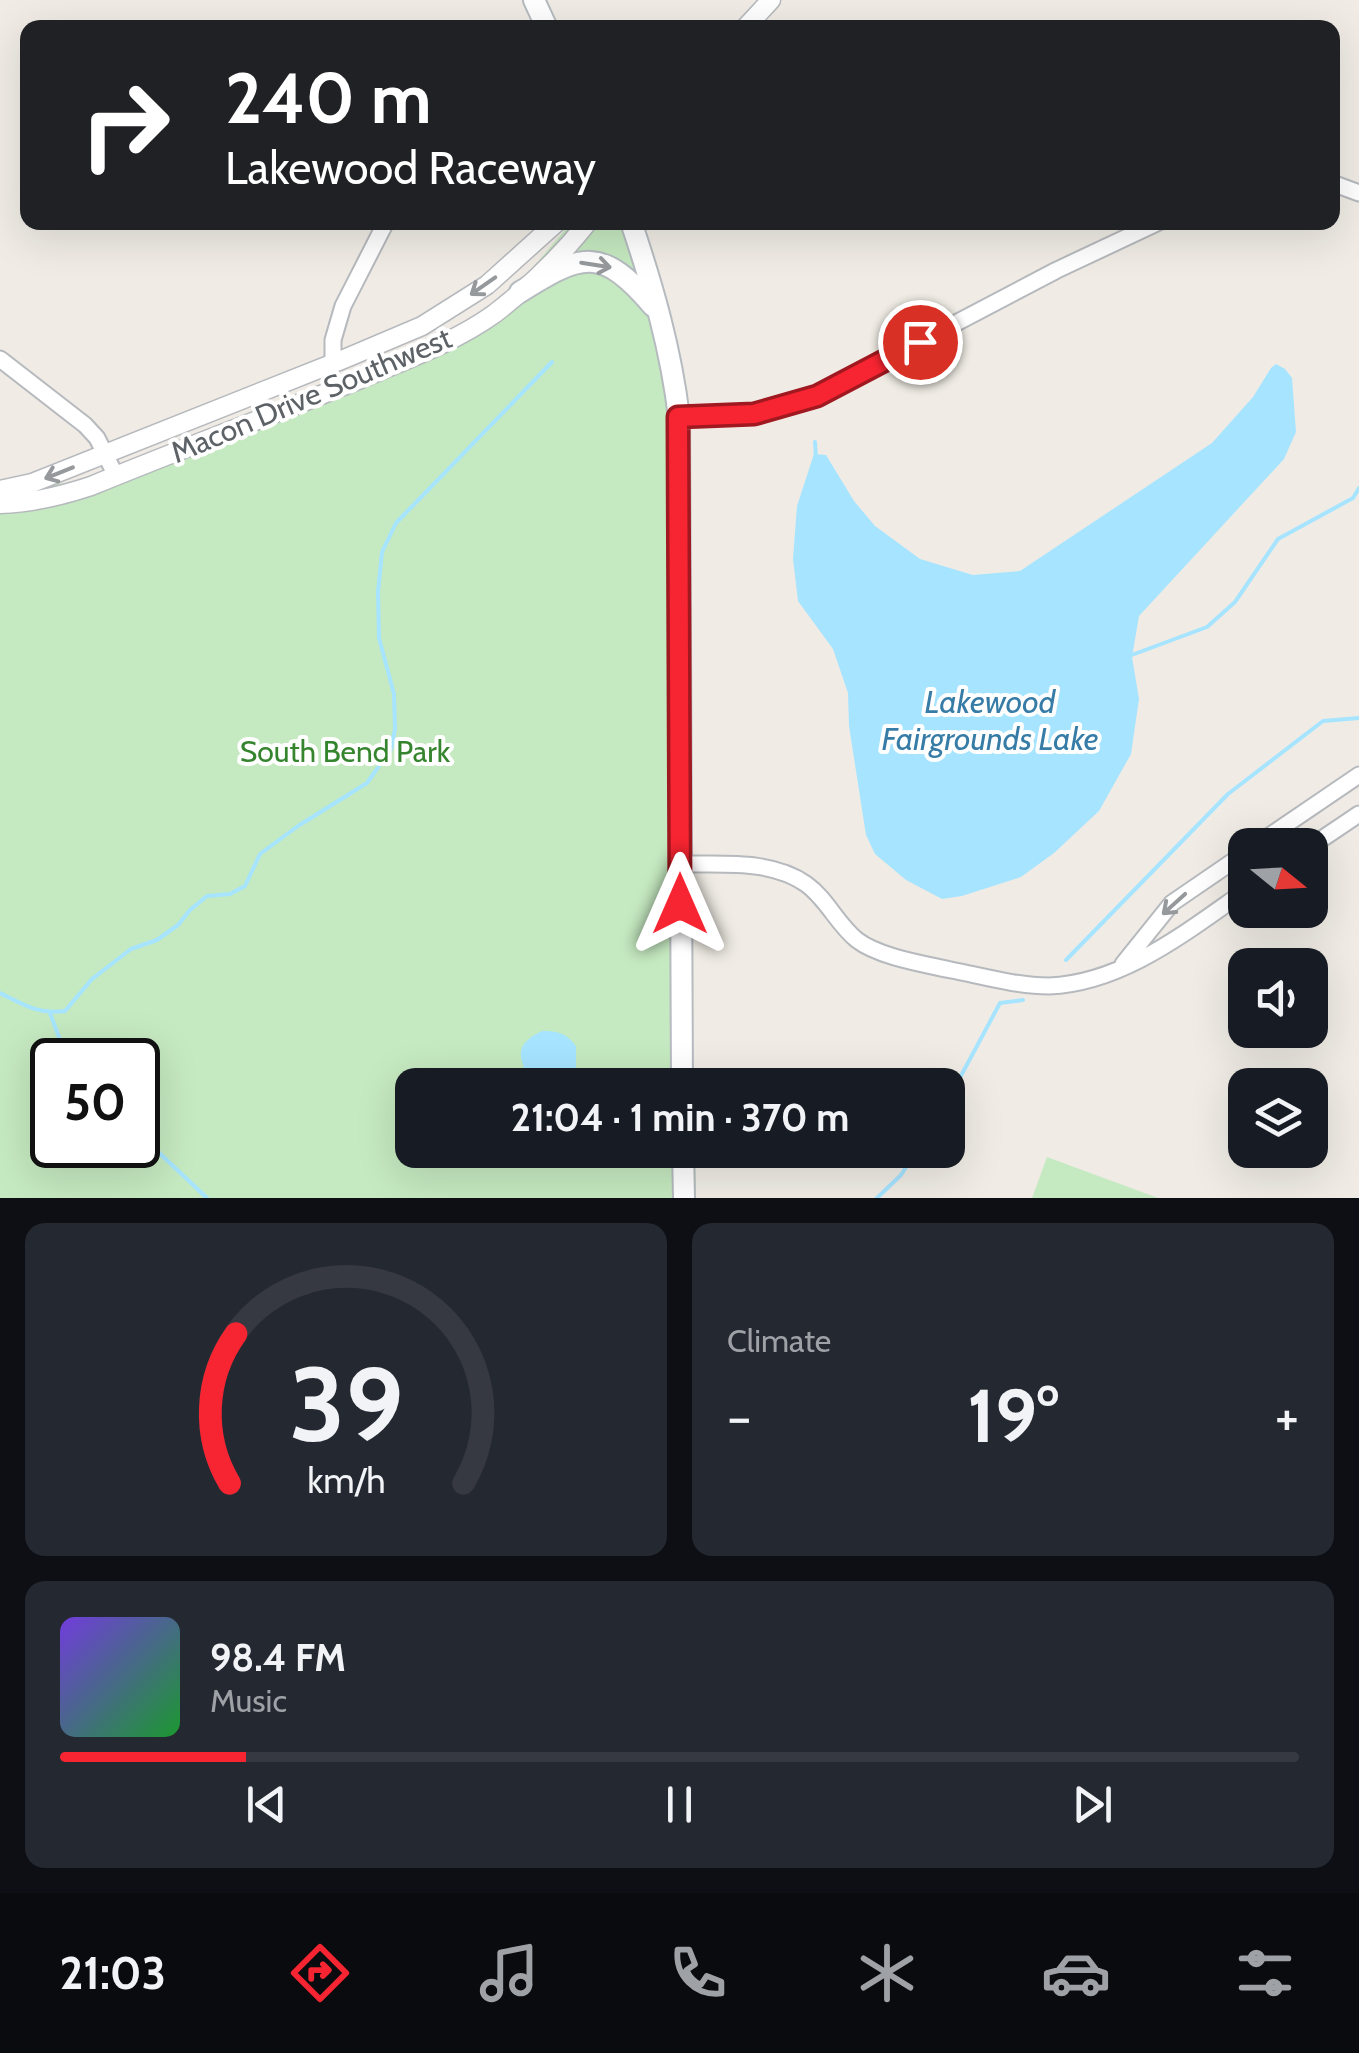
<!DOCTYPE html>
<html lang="en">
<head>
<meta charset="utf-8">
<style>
  body { margin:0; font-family:Cabin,sans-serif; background:#242831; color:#f1f3f6; height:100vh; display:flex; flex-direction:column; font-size:38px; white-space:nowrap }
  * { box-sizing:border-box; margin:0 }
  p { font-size:32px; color:#9ea1a6 }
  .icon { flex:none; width:55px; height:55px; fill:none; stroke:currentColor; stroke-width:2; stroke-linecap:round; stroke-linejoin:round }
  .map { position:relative; height:1198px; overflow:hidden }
  .side { display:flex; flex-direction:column; gap:25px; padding:25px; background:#0d0f14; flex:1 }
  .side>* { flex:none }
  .top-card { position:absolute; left:20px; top:20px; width:1320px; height:210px; border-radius:20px; box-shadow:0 10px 40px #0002; background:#202124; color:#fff; overflow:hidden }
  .needle { width:65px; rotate:108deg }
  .controls { position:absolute; left:1228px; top:828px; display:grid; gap:20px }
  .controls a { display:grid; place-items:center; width:100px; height:100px; border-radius:20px; background:#171b24; box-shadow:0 10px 40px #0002; font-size:50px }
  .speed { position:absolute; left:30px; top:1038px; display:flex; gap:20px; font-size:50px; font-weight:700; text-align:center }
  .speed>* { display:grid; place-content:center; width:130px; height:130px; border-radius:50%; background:#171b24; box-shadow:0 10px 40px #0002; line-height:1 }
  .speed .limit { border:5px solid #111; border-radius:15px; background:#fff; color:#111 }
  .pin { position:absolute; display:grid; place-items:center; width:85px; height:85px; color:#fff; margin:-42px; border:5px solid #fff; border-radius:50%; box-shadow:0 2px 10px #0007 }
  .me { position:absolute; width:110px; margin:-55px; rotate:0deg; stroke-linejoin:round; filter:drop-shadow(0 0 8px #0008) }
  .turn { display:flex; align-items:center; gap:35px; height:210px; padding:0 40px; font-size:45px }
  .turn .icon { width:130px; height:130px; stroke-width:2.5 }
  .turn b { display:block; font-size:70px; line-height:85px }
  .big { font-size:75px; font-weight:700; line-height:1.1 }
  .side .tile { flex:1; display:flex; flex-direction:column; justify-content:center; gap:15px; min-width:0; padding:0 35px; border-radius:20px; background:#242831 }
  .side .dial { align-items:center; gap:0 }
  .dial svg { height:260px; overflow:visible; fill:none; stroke:#363941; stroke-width:7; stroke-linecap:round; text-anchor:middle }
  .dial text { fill:#f1f3f6; stroke:none }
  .song { display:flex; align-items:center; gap:30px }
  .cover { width:120px; height:120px; border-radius:15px; background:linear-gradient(135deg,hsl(260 70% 55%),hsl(130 70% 35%)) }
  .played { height:10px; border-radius:5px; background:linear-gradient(90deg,#f62531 15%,#363941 15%) }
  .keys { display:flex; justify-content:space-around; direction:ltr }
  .heat { display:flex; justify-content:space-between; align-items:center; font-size:55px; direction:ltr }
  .side .tiles { flex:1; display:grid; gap:25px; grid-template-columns:1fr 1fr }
  .tile:last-child { grid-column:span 2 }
  .trip { position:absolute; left:395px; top:1068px; width:570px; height:100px; border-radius:20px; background:#171b24; box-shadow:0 10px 40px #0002; font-weight:700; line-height:100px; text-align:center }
  .dock { display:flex; height:160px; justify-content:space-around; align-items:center; background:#090b0e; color:#9ea1a6 }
  .dock .icon { width:70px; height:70px }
  .dock .current { color:#f62531 }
  .dock b { font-size:45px; color:#f1f3f6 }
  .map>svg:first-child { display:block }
</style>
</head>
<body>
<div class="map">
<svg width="1359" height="1198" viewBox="0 0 1359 1198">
  <rect width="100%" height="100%" fill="#f0ece5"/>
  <!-- green -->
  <path fill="#c5e9c0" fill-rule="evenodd" d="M 571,223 L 627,223 L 679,417 L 693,1085 L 412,1085 L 412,1150 L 695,1150 L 696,1198 L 0,1198 L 0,492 L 116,476 L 493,314 ZM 52,1060 L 138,1060 L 138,1145 L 52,1145 Z
    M 1047,1157 L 1158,1198 L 1032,1198 Z"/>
  <!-- water -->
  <path fill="#a6e4ff" d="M 1276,364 L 1285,369 L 1292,378 L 1296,432 L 1284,459 L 1139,616 L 1132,657 L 1139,699 L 1131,754 L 1099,811 L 1054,853 L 1021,877 L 962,896 L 942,899 L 906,880 L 875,854 L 866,835 L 849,726 L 848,693 L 833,649 L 798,601 L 793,559 L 797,506 L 814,454 L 826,455 L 854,501 L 875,526 L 920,559 L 973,575 L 1020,571 L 1212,443 L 1253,397 L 1271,368 Z
    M 542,1031 C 558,1031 566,1033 576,1046 L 576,1085 L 532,1085 C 520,1059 511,1046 542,1031 Z"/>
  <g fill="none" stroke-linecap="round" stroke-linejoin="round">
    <!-- stream -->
    <path stroke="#a6e4ff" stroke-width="4" d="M 815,442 L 816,459
      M 1129,656 L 1207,627 L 1235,602 L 1278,539 L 1353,498 L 1359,488
      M 1066,960 L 1228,794 L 1323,721 L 1359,718
      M 0,993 C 22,1004 39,1015 65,1011 L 92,979 L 131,949 L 157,940 L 178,925 L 190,910 L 207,896 L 230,894 L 245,886 L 260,854 L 298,826 L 367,783 L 391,749 L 395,729 L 394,694 L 379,638 L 378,592 L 382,552 L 396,523 L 552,362
      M 50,1013 L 66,1056 L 69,1060
      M 948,1100 L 1000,1003 L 1023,1000
      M 138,1133 L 207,1198
      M 877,1198 L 901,1175 L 917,1150"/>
    <defs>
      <path id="minor" d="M 1332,183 L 1359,193
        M 0,359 L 85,425 L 97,438 L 116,476
        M 333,364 L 333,340 L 343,306 L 386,222
        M 679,417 L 754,414 L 817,396 L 1057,270 L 1159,222
        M 1256,845 L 1359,775
        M 1310,847 L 1359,814
        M 680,864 C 721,865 771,859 806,884 C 827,899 837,924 857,940 C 879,957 924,964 951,970 C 982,976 1017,986 1049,986 C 1123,983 1186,932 1245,891
        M 1123,964 L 1172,903 L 1245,853"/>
      <path id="tertiary" d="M 745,28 L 771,0
        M 0,490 L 32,483 L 344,359 L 422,326 L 487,285 L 557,222
        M 0,504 C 32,503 61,496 91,486 C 181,449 273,415 363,378 C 407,359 455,342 494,314 C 528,288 561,256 588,222"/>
      <path id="secondary" d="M 534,0 L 547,28
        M 631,222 C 653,287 671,350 679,417 L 682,1085
        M 520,292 C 582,253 602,246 653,306
        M 683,1150 L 684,1198"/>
    </defs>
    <!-- minor casing -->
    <use href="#minor" stroke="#b6b9bd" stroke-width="19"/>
    <!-- tertiary casing -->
    <use href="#tertiary" stroke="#b6b9bd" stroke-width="21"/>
    <!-- secondary casing -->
    <use href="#secondary" stroke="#b6bbc0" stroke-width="24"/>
    <!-- minor -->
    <use href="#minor" stroke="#fff" stroke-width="15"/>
    <!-- tertiary -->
    <use href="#tertiary" stroke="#fff" stroke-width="18"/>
    <!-- secondary -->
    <use href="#secondary" stroke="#fff" stroke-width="20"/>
  </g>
  <!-- one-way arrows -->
  <defs><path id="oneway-shaft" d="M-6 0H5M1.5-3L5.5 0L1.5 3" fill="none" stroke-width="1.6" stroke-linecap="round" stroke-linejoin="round" transform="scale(2.5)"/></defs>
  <g stroke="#96999c">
    <use href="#oneway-shaft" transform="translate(596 265) rotate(9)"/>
    <use href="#oneway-shaft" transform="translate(483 286) rotate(145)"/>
    <use href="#oneway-shaft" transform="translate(59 473) rotate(158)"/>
    <use href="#oneway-shaft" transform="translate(1174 904) rotate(138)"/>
  </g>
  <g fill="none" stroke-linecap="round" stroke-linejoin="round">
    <defs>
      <path id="route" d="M 680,904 L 678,417 L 754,414 L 817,396 L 920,342"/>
    </defs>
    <!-- route casing -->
    <use href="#route" stroke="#a01820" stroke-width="25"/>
    <!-- route -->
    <use href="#route" stroke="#f62531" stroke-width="18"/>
  </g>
  <g text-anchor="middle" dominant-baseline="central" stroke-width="8" stroke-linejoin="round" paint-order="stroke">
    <!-- street labels -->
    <g font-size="30" fill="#5d6267" stroke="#fff">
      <text transform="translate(311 395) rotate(-23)">Macon Drive Southwest</text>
    </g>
    <!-- park labels -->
    <g font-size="30" fill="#35842e" stroke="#fff">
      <text x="345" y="751">South Bend Park</text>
    </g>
    <!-- water labels -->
    <g font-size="32" font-style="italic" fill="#367ca7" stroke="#fff">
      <text x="990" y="701">Lakewood<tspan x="990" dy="37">Fairgrounds Lake</tspan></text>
    </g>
  </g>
</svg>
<div class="controls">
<a><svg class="needle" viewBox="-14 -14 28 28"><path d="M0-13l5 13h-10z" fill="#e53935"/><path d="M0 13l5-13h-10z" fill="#9ea1a6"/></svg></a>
<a><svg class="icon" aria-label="sound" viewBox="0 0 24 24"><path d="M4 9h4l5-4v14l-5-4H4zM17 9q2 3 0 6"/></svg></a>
<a><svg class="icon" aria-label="layers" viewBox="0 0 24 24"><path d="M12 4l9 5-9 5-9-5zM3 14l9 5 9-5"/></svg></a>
</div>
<div class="speed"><div class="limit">50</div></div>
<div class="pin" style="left:920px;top:342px;background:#d93025"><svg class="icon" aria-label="arrive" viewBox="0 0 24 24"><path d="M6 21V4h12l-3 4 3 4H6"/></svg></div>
<svg class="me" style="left:680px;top:904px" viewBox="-20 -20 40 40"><path d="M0-17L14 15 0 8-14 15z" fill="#f62531" stroke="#fff" stroke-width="4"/></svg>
<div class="trip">21:04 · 1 min · 370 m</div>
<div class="top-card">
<div class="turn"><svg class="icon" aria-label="right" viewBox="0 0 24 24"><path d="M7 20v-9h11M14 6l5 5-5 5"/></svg><div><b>240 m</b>Lakewood Raceway</div></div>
</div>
</div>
<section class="side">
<div class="tiles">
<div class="tile dial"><svg viewBox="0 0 100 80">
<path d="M14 69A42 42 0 1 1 86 69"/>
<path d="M14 69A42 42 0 0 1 16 23" stroke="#f62531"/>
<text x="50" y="56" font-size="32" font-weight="700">39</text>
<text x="50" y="72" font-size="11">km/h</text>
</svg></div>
<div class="tile"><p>Climate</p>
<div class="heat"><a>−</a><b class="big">19°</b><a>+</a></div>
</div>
<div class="tile">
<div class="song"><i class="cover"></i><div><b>98.4 FM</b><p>Music</p></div></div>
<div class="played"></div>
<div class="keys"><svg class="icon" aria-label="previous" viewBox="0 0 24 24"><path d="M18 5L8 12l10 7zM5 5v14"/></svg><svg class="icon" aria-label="pause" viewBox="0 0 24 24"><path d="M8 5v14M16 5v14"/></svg><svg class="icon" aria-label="next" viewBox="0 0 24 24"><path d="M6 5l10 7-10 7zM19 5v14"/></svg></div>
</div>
</div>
</section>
<nav class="dock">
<b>21:03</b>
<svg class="icon current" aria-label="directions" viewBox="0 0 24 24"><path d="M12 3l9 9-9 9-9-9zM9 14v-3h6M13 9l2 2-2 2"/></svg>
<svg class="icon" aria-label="music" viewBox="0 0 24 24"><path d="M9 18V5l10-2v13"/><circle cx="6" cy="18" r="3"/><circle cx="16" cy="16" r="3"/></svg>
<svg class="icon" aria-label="phone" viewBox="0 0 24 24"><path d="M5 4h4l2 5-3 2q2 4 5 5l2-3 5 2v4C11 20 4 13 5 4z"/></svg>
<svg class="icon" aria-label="climate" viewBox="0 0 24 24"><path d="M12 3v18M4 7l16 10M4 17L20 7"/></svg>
<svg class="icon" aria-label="car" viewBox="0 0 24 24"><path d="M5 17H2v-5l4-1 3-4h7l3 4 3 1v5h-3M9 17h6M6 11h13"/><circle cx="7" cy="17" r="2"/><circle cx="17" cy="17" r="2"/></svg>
<svg class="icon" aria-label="filters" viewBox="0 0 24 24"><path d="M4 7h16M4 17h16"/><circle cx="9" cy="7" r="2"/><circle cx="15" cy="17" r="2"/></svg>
</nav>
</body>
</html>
